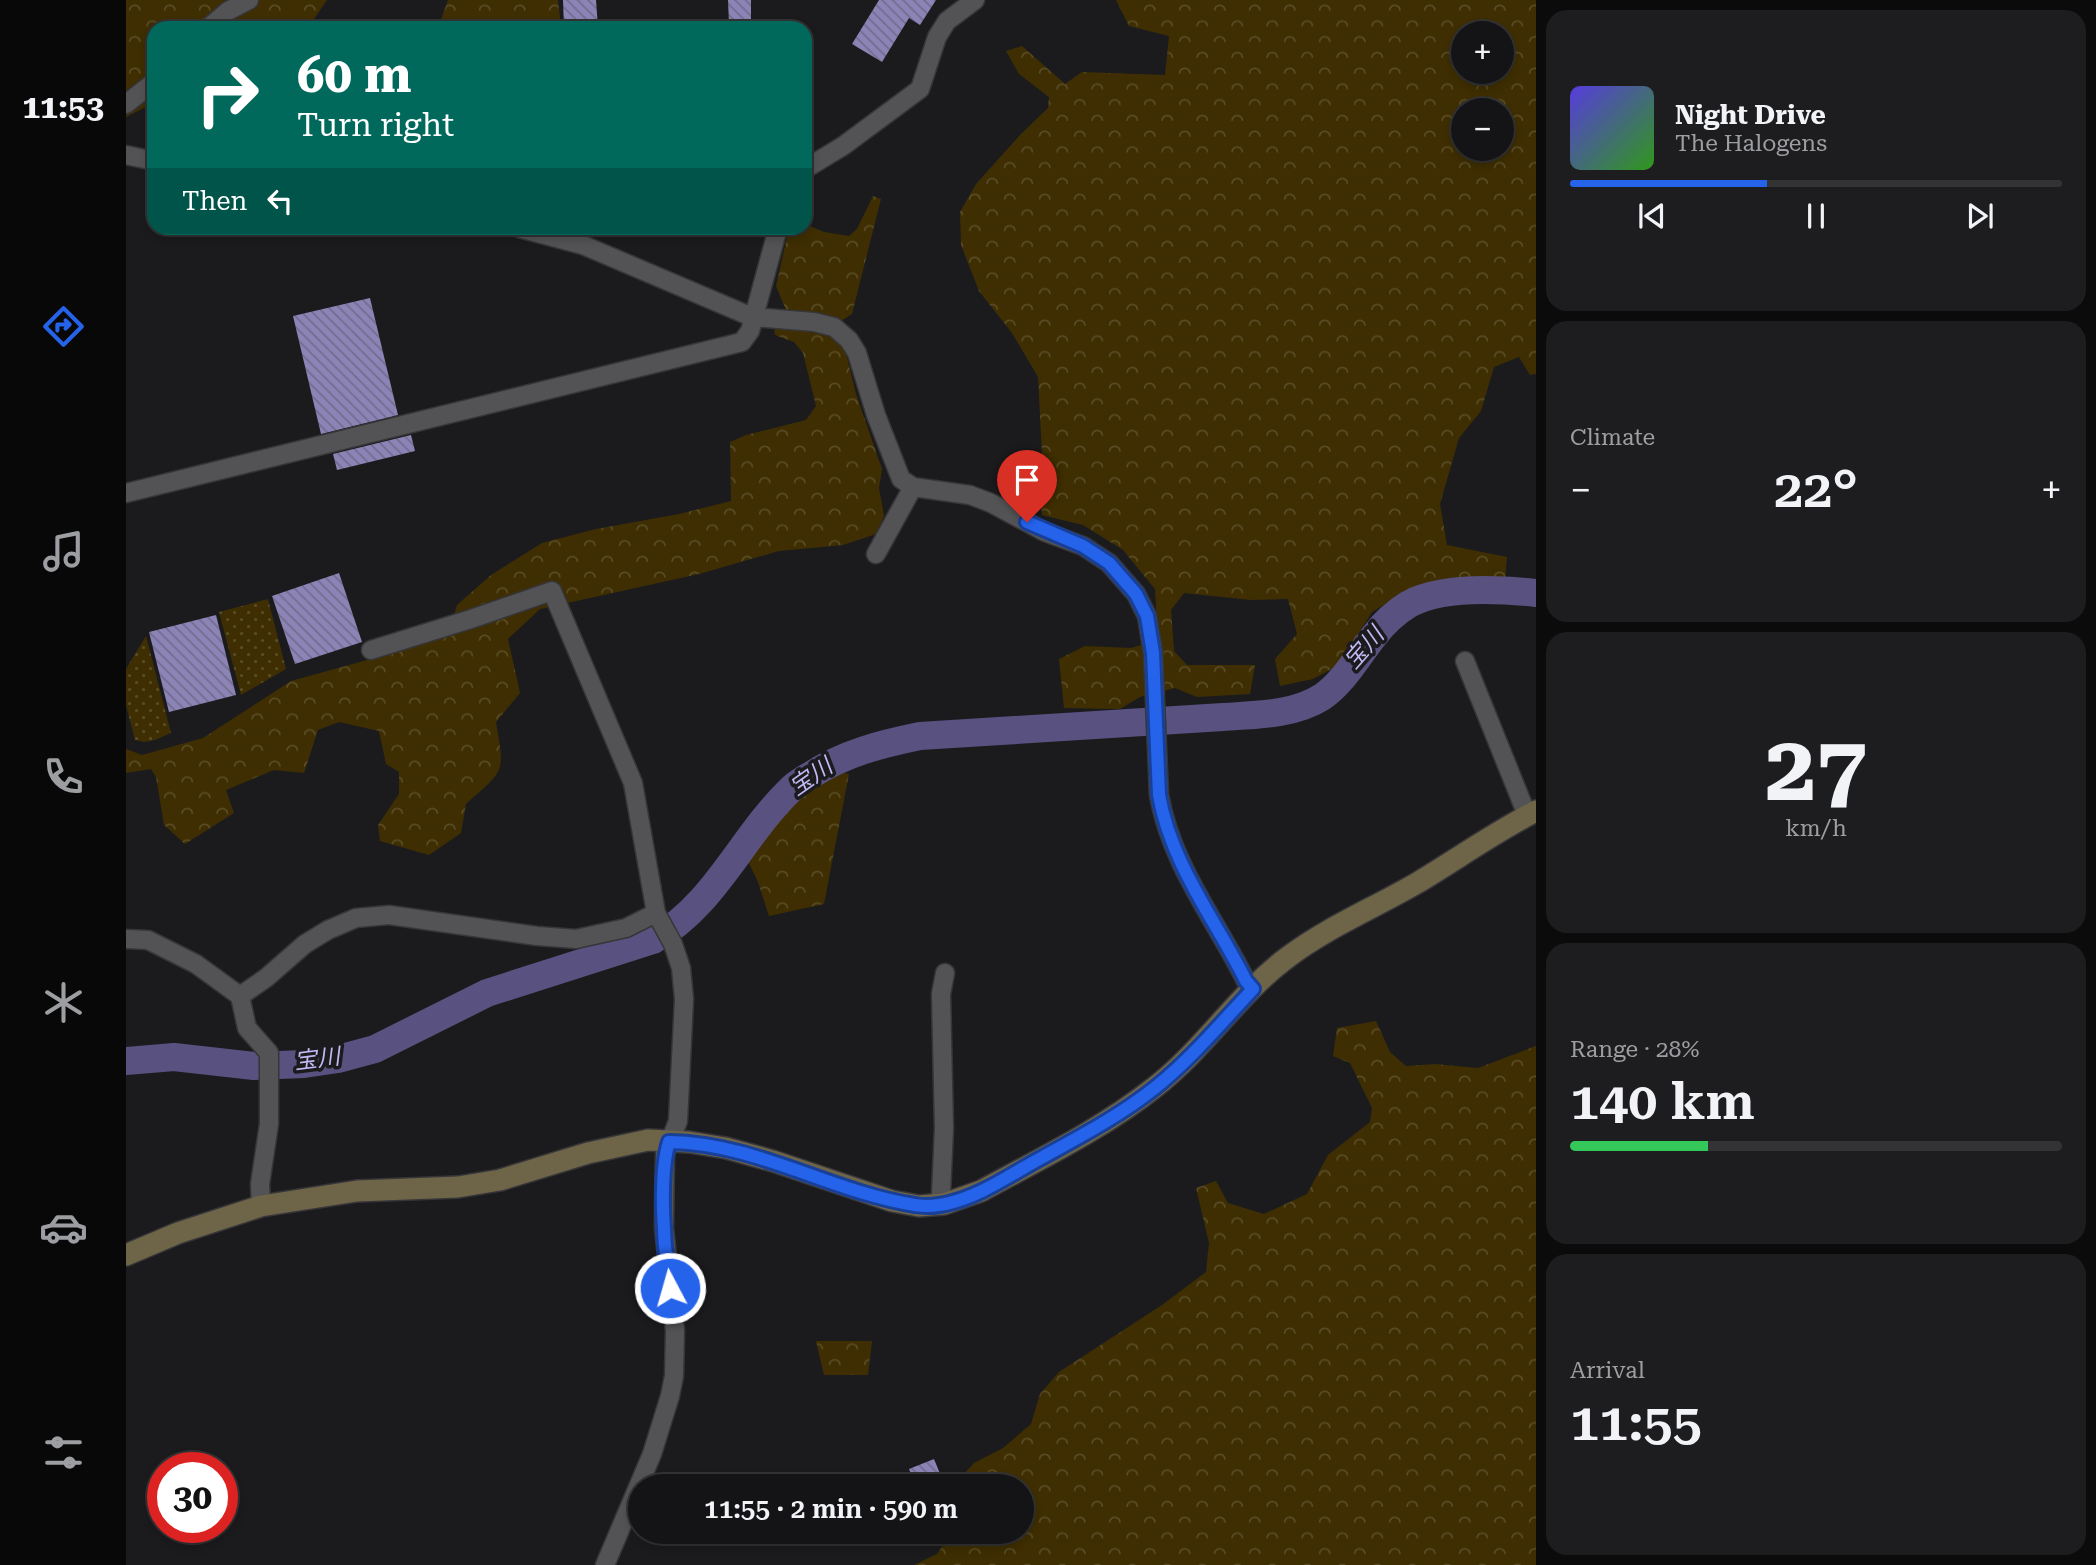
<!DOCTYPE html>
<html lang="en">
<head>
<meta charset="utf-8">
<style>
  body { margin:0; font-family:"Roboto Serif","Noto Sans JP",serif; background:#1d1d1f; color:#f1f3f6; height:100vh; display:flex; flex-direction:column; font-size:26px; white-space:nowrap }
  * { box-sizing:border-box; margin:0 }
  p { font-size:23px; color:#9d9ea1 }
  .icon { flex:none; width:38px; height:38px; fill:none; stroke:currentColor; stroke-width:2; stroke-linecap:round; stroke-linejoin:round }
  .map { position:relative; flex:1; overflow:hidden }
  .sheet { display:flex; flex-direction:column; gap:10px; padding:10px; background:#0b0b0c; width:560px }
  .sheet>* { flex:none }
  .banner { position:absolute; left:21px; top:21px; width:665px; height:214px; border-radius:21px; box-shadow:0 4px 10px #0003,0 0 0 2px #333335; background:#00695c; color:#fff; overflow:hidden }
  .fabs { position:absolute; left:1325px; top:21px; display:grid; gap:14px }
  .fabs a { display:grid; place-items:center; width:63px; height:63px; border-radius:50%; background:#141416; box-shadow:0 4px 10px #0003,0 0 0 2px #333335; font-size:35px }
  .speed { position:absolute; left:21px; top:1452px; display:flex; gap:14px; font-size:35px; font-weight:700; text-align:center }
  .speed>* { display:grid; place-content:center; width:91px; height:91px; border-radius:50%; background:#141416; box-shadow:0 4px 10px #0003,0 0 0 2px #333335; line-height:1 }
  .speed .limit { border:10px solid #d22; background:#fff; color:#111 }
  .pin { position:absolute; display:grid; place-items:center; width:60px; height:60px; color:#fff; margin:-72px -30px; border-radius:50% 50% 50% 0; rotate:-45deg; box-shadow:0 0 7px #0007 }
  .pin .icon { rotate:45deg }
  .me { position:absolute; width:77px; margin:-38px; rotate:354deg; stroke-linejoin:round; filter:drop-shadow(0 0 5px #0008) }
  .turn { display:flex; align-items:center; gap:24px; height:147px; padding:0 35px; font-size:32px }
  .turn .icon { width:91px; height:91px; stroke-width:2.5 }
  .turn b { display:block; font-size:49px; line-height:60px }
  .then { display:flex; align-items:center; height:66px; padding:0 35px; background:#0003; gap:14px; font-size:26px }
  .big { font-size:52px; font-weight:600; line-height:1.1 }
  .sheet .tile { flex:1; display:flex; flex-direction:column; justify-content:center; gap:10px; min-width:0; padding:0 24px; border-radius:21px; background:#1d1d1f }
  .sheet .dial { align-items:center; gap:0 }
  .dial b { font-size:91px; line-height:1 }
  .song { display:flex; align-items:center; gap:21px }
  .cover { width:84px; height:84px; border-radius:10px; background:linear-gradient(135deg,hsl(250 70% 55%),hsl(110 70% 35%)) }
  .played { height:7px; border-radius:4px; background:linear-gradient(90deg,#2563eb 40%,#333335 40%) }
  .keys { display:flex; justify-content:space-around; direction:ltr }
  .heat { display:flex; justify-content:space-between; align-items:center; font-size:38px; direction:ltr }
  .charge { height:10px; border-radius:5px; background:linear-gradient(90deg,#34c759 28%,#333335 0) }
  .trip { position:absolute; left:502px; top:1474px; width:406px; height:70px; border-radius:35px; background:#141416; box-shadow:0 4px 10px #0003,0 0 0 2px #333335; font-weight:600; line-height:70px; text-align:center }
  main { display:flex; flex:1; min-height:0 }
  .tabs { display:flex; flex-direction:column; width:126px; justify-content:space-around; align-items:center; background:#080809; color:#9d9ea1 }
  .tabs .icon { width:49px; height:49px }
  .tabs .active { color:#2563eb }
  .tabs b { font-size:32px; color:#f1f3f6 }
  .map>svg:first-child { display:block }
</style>
</head>
<body>
<main>
<nav class="tabs">
<b>11:53</b>
<svg class="icon active" aria-label="directions" viewBox="0 0 24 24"><path d="M12 3l9 9-9 9-9-9zM9 14v-3h6M13 9l2 2-2 2"/></svg>
<svg class="icon" aria-label="music" viewBox="0 0 24 24"><path d="M9 18V5l10-2v13"/><circle cx="6" cy="18" r="3"/><circle cx="16" cy="16" r="3"/></svg>
<svg class="icon" aria-label="phone" viewBox="0 0 24 24"><path d="M5 4h4l2 5-3 2q2 4 5 5l2-3 5 2v4C11 20 4 13 5 4z"/></svg>
<svg class="icon" aria-label="climate" viewBox="0 0 24 24"><path d="M12 3v18M4 7l16 10M4 17L20 7"/></svg>
<svg class="icon" aria-label="car" viewBox="0 0 24 24"><path d="M5 17H2v-5l4-1 3-4h7l3 4 3 1v5h-3M9 17h6M6 11h13"/><circle cx="7" cy="17" r="2"/><circle cx="17" cy="17" r="2"/></svg>
<svg class="icon" aria-label="filters" viewBox="0 0 24 24"><path d="M4 7h16M4 17h16"/><circle cx="9" cy="7" r="2"/><circle cx="15" cy="17" r="2"/></svg>
</nav>
<div class="map">
<svg width="1410" height="1565" viewBox="0 0 1410 1565">
  <defs>
    <pattern id="grass-dots" width="8" height="8" patternUnits="userSpaceOnUse" patternTransform="scale(1.75)"><rect width="8" height="8" fill="#3e2e01"/><path d="M2 2h.1M6 6h.1" fill="none" stroke="#594c26" stroke-width="1.8" stroke-linecap="round"/></pattern>
    <pattern id="forest-crowns" width="20" height="18" patternUnits="userSpaceOnUse" patternTransform="scale(1.75)"><rect width="20" height="18" fill="#3e2e01"/><path d="M2 6a3 3 0 1 1 6 0M12 15a3 3 0 1 1 6 0" fill="none" stroke="#594c26"/></pattern>
    <pattern id="building-back-hatch" width="6" height="6" patternUnits="userSpaceOnUse" patternTransform="scale(1.75)"><rect width="6" height="6" fill="#8c84b6"/><path d="M-1 5l2 2M0 0l6 6M5-1l2 2" fill="none" stroke="#726d8e"/></pattern>
  </defs>
  <rect width="100%" height="100%" fill="#1b1b1e"/>
  <!-- grass -->
  <path fill="url(#grass-dots)" d="M 142,599 L 160,669 L 115,695 L 93,612 Z
    M 20,636 L 45,733 L 29,740 L 18,742 L 9,740 L 0,705 L 0,669 Z"/>
  <!-- forest -->
  <path fill="url(#forest-crowns)" fill-rule="evenodd" d="M 0,0 L 201,0 L 188,19 L 189,28 L 126,28 L 108,23 L 99,28 L 28,28 L 28,103 L 0,117 Z
    M 322,0 L 432,0 L 435,28 L 312,28 Z
    M 990,0 L 1410,0 L 1410,374 L 1404,375 L 1393,357 L 1368,367 L 1355,411 L 1333,438 L 1314,504 L 1321,545 L 1381,557 L 1379,580 L 1324,580 L 1279,592 L 1246,612 L 1213,665 L 1187,679 L 1154,686 L 1149,659 L 1171,634 L 1162,599 L 1125,600 L 1058,593 L 1045,610 L 1048,651 L 1061,665 L 1129,665 L 1124,694 L 1071,697 L 1049,688 L 1014,697 L 994,709 L 938,708 L 933,659 L 959,646 L 1005,648 L 1032,640 L 1029,589 L 997,550 L 957,525 L 916,515 L 915,502 L 891,504 L 898,462 L 916,454 L 912,377 L 886,333 L 853,291 L 835,245 L 834,212 L 850,184 L 895,134 L 922,108 L 923,97 L 893,74 L 880,51 L 896,46 L 939,84 L 956,72 L 1039,75 L 1043,36 L 1003,26 ZM 1337,33 L 1376,33 L 1376,72 L 1337,72 ZM 1337,110 L 1376,110 L 1376,149 L 1337,149 Z
    M 747,196 L 755,199 L 726,314 L 713,322 L 711,341 L 719,349 L 730,394 L 756,469 L 753,488 L 758,516 L 750,534 L 717,545 L 653,551 L 573,574 L 414,609 L 382,639 L 394,693 L 370,722 C 379,774 379,769 340,804 L 335,833 L 303,855 L 254,841 L 252,825 L 273,794 L 273,772 L 260,764 L 253,731 L 213,722 L 192,730 L 178,773 L 148,770 L 100,790 L 108,813 L 59,844 L 38,825 L 30,777 L 25,769 L 0,773 L 0,749 L 16,755 L 77,738 L 165,681 L 241,660 L 324,630 L 331,605 L 365,575 L 416,543 L 470,529 L 553,514 L 605,501 L 604,442 L 620,435 L 680,420 L 690,406 L 677,353 L 668,342 L 649,335 L 648,328 L 655,325 L 660,310 L 650,286 L 663,228 L 679,228 L 679,224 L 698,232 L 723,236 L 731,229 Z
    M 712,772 L 723,774 L 698,904 L 643,916 L 632,882 L 621,859 C 651,821 668,794 712,772 Z
    M 1250,1021 L 1264,1052 L 1280,1066 L 1309,1064 L 1352,1068 L 1410,1046 L 1410,1565 L 788,1565 L 811,1554 L 826,1531 L 896,1531 L 896,1486 L 838,1486 L 837,1475 L 848,1463 L 877,1448 L 905,1424 L 914,1394 L 933,1372 L 1036,1305 L 1080,1272 L 1083,1243 L 1070,1188 L 1090,1181 L 1102,1203 L 1138,1214 L 1181,1194 L 1202,1155 L 1244,1122 L 1246,1108 L 1224,1063 L 1207,1056 L 1211,1028 Z
    M 690,1341 L 746,1341 L 742,1375 L 698,1375 Z"/>
  <g fill="none" stroke-linecap="round" stroke-linejoin="round">
    <!-- river -->
    <path stroke="#59517f" stroke-width="28" d="M 0,1061 L 48,1057 L 128,1066 L 178,1064 L 212,1059 L 249,1049 L 361,993 L 527,940 C 589,905 614,839 663,791 C 669,784 677,780 685,775 C 719,753 755,744 794,736 L 1097,717 C 1129,715 1168,715 1196,697 C 1217,683 1232,656 1248,636 C 1257,624 1270,612 1283,604 C 1316,586 1373,589 1410,593"/>
  </g>
  <!-- building -->
  <path fill="url(#building-back-hatch)" d="M 437,0 L 470,0 L 472,28 L 438,28 Z
    M 602,0 L 625,0 L 625,24 L 603,24 Z
    M 753,0 L 810,0 L 794,25 L 783,18 L 756,62 L 726,44 Z
    M 244,298 L 272,415 L 195,434 L 167,316 Z
    M 285,435 L 289,451 L 211,470 L 207,454 Z
    M 213,573 L 236,642 L 169,664 L 146,596 Z
    M 90,615 L 110,695 L 43,712 L 23,632 Z
    M 808,1459 L 819,1486 L 790,1486 L 783,1469 Z"/>
  <g fill="none" stroke-linecap="round" stroke-linejoin="round">
    <defs>
      <path id="street" d="M 82,28 L 102,11 L 123,0
        M 0,104 L 28,82
        M 0,155 L 28,161
        M 679,169 L 717,146 L 794,89 L 811,37 L 821,21 L 849,0
        M 393,228 L 457,245 L 626,317 L 688,322 L 708,327 L 723,340 L 731,353 L 750,415 L 775,479 L 787,487 L 844,495 L 865,503 L 919,532 L 957,546 L 983,563 L 1010,594 L 1021,616 L 1027,653 L 1033,795 C 1045,864 1089,919 1120,981 L 1127,989
        M 0,493 L 616,342 L 624,331 L 652,228
        M 750,554 L 787,487
        M 245,650 L 345,619 L 426,591 L 507,783 L 530,913 L 547,944 L 555,968 L 558,999 L 552,1121 L 539,1154 L 538,1228 L 549,1331 L 548,1376 L 544,1396 L 526,1454 L 479,1565
        M 1339,661 L 1401,815
        M 0,939 L 22,940 L 70,964 L 114,996 L 121,1028 L 143,1053 L 143,1124 L 134,1184 L 135,1206
        M 114,996 L 140,978 L 179,944 L 202,930 L 230,918 L 263,915 L 411,936 L 450,939 L 500,928 L 530,913
        M 818,1204 L 815,1194 L 818,1128 L 815,994 L 819,973"/>
      <path id="secondary" d="M 0,1255 L 52,1233 L 135,1206 L 231,1191 L 332,1187 L 374,1180 L 462,1153 L 522,1140 L 563,1142 L 600,1148 L 647,1161 L 766,1201 L 793,1206 L 818,1204 L 855,1191 C 914,1159 976,1129 1029,1087 C 1078,1049 1112,994 1162,957 C 1202,927 1248,908 1291,883 C 1331,859 1369,832 1410,811"/>
    </defs>
    <!-- street casing -->
    <use href="#street" stroke="#363538" stroke-width="21"/>
    <!-- secondary casing -->
    <use href="#secondary" stroke="#363538" stroke-width="24"/>
    <!-- street -->
    <use href="#street" stroke="#535356" stroke-width="18"/>
    <!-- secondary -->
    <use href="#secondary" stroke="#6e6448" stroke-width="21"/>
  </g>
  <g fill="none" stroke-linecap="round" stroke-linejoin="round">
    <defs>
      <path id="route" d="M 544,1288 C 538,1250 532,1177 543,1142 C 630,1143 705,1192 789,1205 C 811,1209 837,1200 856,1191 C 877,1181 896,1168 917,1157 C 955,1136 995,1115 1030,1087 C 1066,1058 1096,1022 1127,989 L 1120,981 C 1089,919 1045,864 1033,795 L 1027,653 L 1021,616 L 1010,594 L 983,563 L 957,546 L 901,522"/>
    </defs>
    <!-- route casing -->
    <use href="#route" stroke="#184099" stroke-width="18"/>
    <!-- route -->
    <use href="#route" stroke="#2563eb" stroke-width="12"/>
  </g>
  <g text-anchor="middle" dominant-baseline="central" stroke-width="7" stroke-linejoin="round" paint-order="stroke">
    <!-- water labels -->
    <g font-size="23" font-style="italic" fill="#c2b9f4" stroke="#1b1b1e">
      <text transform="translate(1238 648) rotate(-49)">宝川</text>
      <text transform="translate(685 777) rotate(-35)">宝川</text>
      <text transform="translate(191 1059) rotate(-7)">宝川</text>
    </g>
  </g>
</svg>
<div class="fabs">
<a>+</a>
<a>−</a>
</div>
<div class="speed"><div class="limit">30</div></div>
<div class="pin" style="left:901px;top:522px;background:#d93025"><svg class="icon" aria-label="arrive" viewBox="0 0 24 24"><path d="M6 21V4h12l-3 4 3 4H6"/></svg></div>
<svg class="me" style="left:544px;top:1288px" viewBox="-20 -20 40 40"><circle r="17" fill="#2563eb" stroke="#fff" stroke-width="3"/><path d="M0-11L8 9 0 5-8 9z" fill="#fff"/></svg>
<div class="trip">11:55 · 2 min · 590 m</div>
<div class="banner">
<div class="turn"><svg class="icon" aria-label="right" viewBox="0 0 24 24"><path d="M7 20v-9h11M14 6l5 5-5 5"/></svg><div><b>60 m</b>Turn right</div></div>
<div class="then">Then<svg class="icon" aria-label="left" viewBox="0 0 24 24"><path d="M17 20v-9H6M10 6l-5 5 5 5"/></svg></div>
</div>
</div>
<section class="sheet">
<div class="tile">
<div class="song"><i class="cover"></i><div><b>Night Drive</b><p>The Halogens</p></div></div>
<div class="played"></div>
<div class="keys"><svg class="icon" aria-label="previous" viewBox="0 0 24 24"><path d="M18 5L8 12l10 7zM5 5v14"/></svg><svg class="icon" aria-label="pause" viewBox="0 0 24 24"><path d="M8 5v14M16 5v14"/></svg><svg class="icon" aria-label="next" viewBox="0 0 24 24"><path d="M6 5l10 7-10 7zM19 5v14"/></svg></div>
</div>
<div class="tile"><p>Climate</p>
<div class="heat"><a>−</a><b class="big">22°</b><a>+</a></div>
</div>
<div class="tile dial"><b>27</b><p>km/h</p></div>
<div class="tile"><p>Range · 28%</p><b class="big">140 km</b><div class="charge"></div></div>
<div class="tile"><p>Arrival</p><b class="big">11:55</b></div>
</section>
</main>
</body>
</html>
